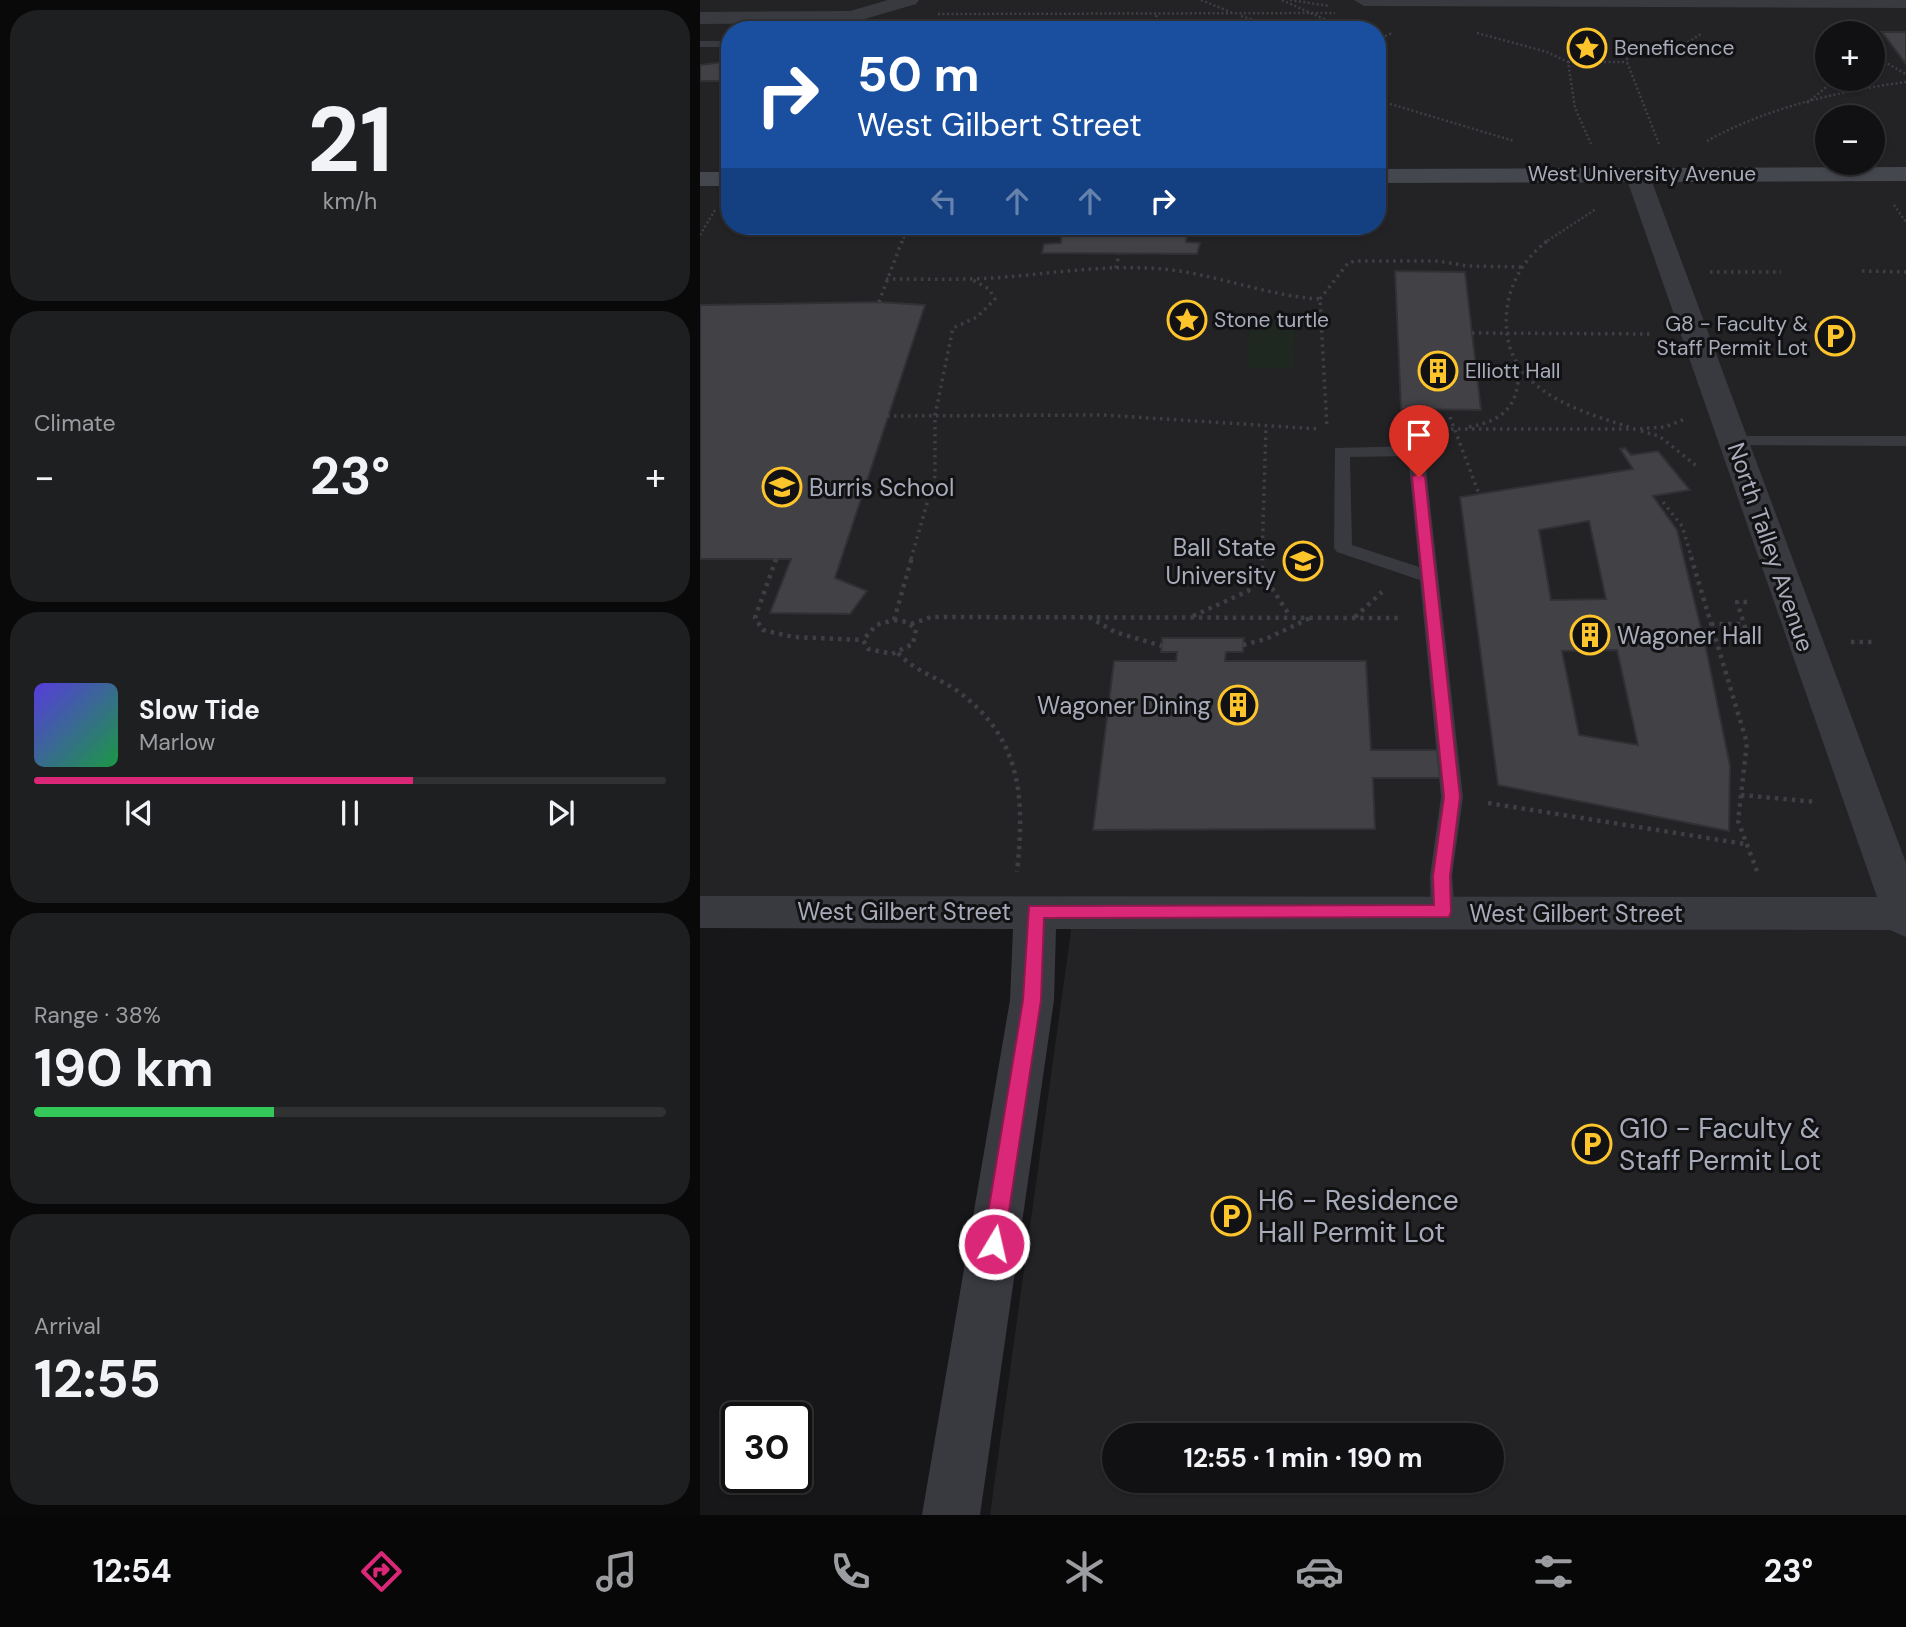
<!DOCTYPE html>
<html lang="en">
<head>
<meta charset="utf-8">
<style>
  body { margin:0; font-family:"DM Sans",sans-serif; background:#1e1f21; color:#f1f3f6; height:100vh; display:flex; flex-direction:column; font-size:26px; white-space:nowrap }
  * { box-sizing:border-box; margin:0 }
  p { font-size:23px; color:#9c9da0 }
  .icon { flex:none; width:38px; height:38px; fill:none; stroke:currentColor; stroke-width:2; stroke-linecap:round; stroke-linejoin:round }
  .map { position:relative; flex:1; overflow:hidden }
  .drawer { display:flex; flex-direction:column; gap:10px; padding:10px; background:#09090a; width:700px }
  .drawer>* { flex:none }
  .banner { position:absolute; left:21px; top:21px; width:665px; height:214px; border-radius:28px; box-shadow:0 2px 5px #0004,0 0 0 2px #303133; background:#1a4fa0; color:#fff; overflow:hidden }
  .controls { position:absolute; left:1115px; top:21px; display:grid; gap:14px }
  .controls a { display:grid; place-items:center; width:70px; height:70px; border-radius:50%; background:#111113; box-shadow:0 2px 5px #0004,0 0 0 2px #303133; font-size:35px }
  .speed { position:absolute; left:21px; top:1402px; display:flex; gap:14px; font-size:35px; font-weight:700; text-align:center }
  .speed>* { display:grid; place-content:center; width:91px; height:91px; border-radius:50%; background:#111113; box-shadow:0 2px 5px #0004,0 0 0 2px #303133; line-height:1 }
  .speed .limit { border:4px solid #111; border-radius:10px; background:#fff; color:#111 }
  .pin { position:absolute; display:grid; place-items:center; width:60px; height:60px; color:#fff; margin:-72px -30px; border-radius:50% 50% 50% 0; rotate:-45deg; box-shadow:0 0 7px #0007 }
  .pin .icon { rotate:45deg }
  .me { position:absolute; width:77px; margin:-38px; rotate:9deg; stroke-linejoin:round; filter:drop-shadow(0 0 5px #0008) }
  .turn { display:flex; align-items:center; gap:24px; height:147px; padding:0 21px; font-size:32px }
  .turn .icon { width:91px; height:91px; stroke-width:2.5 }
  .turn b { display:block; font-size:49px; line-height:60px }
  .lanes { display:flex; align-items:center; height:66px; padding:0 21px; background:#0003; justify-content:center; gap:35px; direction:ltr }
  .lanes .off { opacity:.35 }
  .big { font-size:52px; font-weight:700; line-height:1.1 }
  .drawer .tile { flex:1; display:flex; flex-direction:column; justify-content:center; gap:10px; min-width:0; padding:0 24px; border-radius:28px; background:#1e1f21 }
  .drawer .dial { align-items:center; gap:0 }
  .dial b { font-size:91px; line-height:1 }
  .song { display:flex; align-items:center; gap:21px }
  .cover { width:84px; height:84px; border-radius:10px; background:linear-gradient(135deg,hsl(250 70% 55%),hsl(140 70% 35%)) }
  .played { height:7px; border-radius:4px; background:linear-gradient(90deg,#db2777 60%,#303133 60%) }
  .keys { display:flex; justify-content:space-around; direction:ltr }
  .heat { display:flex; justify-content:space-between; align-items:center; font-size:38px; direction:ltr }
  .charge { height:10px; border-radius:5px; background:linear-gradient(90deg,#34c759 38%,#303133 0) }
  .trip { position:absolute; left:402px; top:1423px; width:402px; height:70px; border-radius:35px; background:#111113; box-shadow:0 2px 5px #0004,0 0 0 2px #303133; font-weight:700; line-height:70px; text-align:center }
  .menu { display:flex; height:112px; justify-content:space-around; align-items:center; background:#070708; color:#9c9da0 }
  .menu .icon { width:49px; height:49px }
  .menu .active { color:#db2777 }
  .menu b { font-size:32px; color:#f1f3f6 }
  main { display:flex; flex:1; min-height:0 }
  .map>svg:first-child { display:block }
</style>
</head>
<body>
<main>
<section class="drawer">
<div class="tile dial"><b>21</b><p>km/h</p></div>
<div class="tile"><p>Climate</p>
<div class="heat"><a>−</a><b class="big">23°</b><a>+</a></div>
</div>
<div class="tile">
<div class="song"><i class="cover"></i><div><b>Slow Tide</b><p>Marlow</p></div></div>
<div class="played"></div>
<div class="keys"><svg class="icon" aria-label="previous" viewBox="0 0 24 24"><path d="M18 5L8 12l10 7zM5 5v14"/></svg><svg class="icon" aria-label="pause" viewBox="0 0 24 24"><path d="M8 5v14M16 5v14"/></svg><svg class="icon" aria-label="next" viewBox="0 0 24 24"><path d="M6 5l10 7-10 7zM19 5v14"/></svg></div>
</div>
<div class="tile"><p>Range · 38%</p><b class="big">190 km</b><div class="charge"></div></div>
<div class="tile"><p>Arrival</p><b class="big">12:55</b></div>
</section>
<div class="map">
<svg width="1206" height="1515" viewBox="0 0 1206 1515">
  <rect width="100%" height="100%" fill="#171719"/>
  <!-- built -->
  <path fill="#232326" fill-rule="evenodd" d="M 0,0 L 1206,0 L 1206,1515 L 290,1515 L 371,931 L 363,896 L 0,896 ZM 30,30 L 677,30 L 677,226 L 30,226 ZM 1127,33 L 1172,33 L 1172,79 L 1127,79 ZM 1127,117 L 1172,117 L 1172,163 L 1127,163 ZM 415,1435 L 793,1435 L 793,1480 L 415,1480 Z"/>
  <!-- green -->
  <path fill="#1e2720" d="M 179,23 L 392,23 L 391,30 L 158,30 Z
    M 550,321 L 595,321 L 594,368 L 547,368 Z"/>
  <!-- building -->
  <path fill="#414146" stroke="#313135" stroke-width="2" fill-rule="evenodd" d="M 1182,32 L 1206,32 L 1206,64 Z
    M 23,62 L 30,62 L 30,81 L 0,81 L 0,65 Z
    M 362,230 L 487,231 L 486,242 L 500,243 L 497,254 L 342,253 L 344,244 L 361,243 Z
    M 695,271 L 765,272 L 781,410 L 701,409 Z
    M 179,302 L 225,305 L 135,578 L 167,591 L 150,614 L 70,613 L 91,559 L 0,559 L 0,305 Z
    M 925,448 L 931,455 L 958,451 L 990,490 L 953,496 L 977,530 L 1007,653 L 1030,766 L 1029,831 L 798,785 L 760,497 L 933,469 L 920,449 ZM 889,521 L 906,599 L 851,600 L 839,530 ZM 917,650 L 938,745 L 879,735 L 862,651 Z
    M 462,638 L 544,638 L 543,652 L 526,652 L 525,661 L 666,661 L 671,750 L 737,750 L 740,778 L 673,778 L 675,829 L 393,830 L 414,661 L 476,661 L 477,652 L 461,652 Z"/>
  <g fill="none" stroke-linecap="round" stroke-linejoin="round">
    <!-- path-far2 -->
    <path stroke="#3d3f45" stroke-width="2.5" stroke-dasharray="2 2.5" stroke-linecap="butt" d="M 501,0 L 533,13
      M 582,0 L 648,30
      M 590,0 L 629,6
      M 238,14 L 635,13
      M 541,16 L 554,20
      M 452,30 L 457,14
      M 777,33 L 847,52 L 868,62 L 875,108 L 891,144
      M 677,40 L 692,33
      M 1172,55 L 1206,74
      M 868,62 L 927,62
      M 677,100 L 814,141
      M 1107,103 L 1136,79
      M 1007,141 C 1066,108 1139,91 1206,82
      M 959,144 L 927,62 L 927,54 L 988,42 L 1001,34
      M 1194,205 L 1206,222
      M 421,230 L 422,226
      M 0,235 L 15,210
      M 202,243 L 208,226
      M 844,243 L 896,209"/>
    <!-- path-far1 -->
    <path stroke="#3d3f45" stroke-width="3.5" stroke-dasharray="2.5 4.5" stroke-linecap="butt" d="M 847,241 C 825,258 810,282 807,309 C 798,386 869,408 929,427
      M 416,268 L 419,254
      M 1162,271 L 1206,272
      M 1010,272 L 1081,272
      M 186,279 C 221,279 257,280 293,278 C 349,274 406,264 463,269 C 516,274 567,296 620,299 L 627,428
      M 620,299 L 648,263 L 655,261 L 738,261 L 767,266 L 823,267
      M 179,302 L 202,241
      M 772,333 L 953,334
      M 187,416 L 403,415 L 620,429
      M 750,417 L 779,494
      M 769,427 C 805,420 818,406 819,369
      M 737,429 L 936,429 L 965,427 L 985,419
      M 941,431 L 959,436 L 998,467
      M 963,502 L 982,526 L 992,559
      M 211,559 L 235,476 L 235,415 L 253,328 L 277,317 L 295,299 L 289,289 L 271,279
      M 562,559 L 566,426"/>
    <!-- path -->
    <path stroke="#3d3f45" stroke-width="4.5" stroke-dasharray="3.5 5" stroke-linecap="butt" d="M 562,557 L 562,573 L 590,616
      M 991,557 L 1047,743 L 1038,821 L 1057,871
      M 76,559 L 55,618 L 63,630 L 93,637 L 163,640
      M 1047,602 L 1037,602 L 1050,643 L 1062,643
      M 493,616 L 548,591 L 562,573
      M 389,617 L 415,632 L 462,646
      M 655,617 L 682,592
      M 194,620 L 212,557
      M 194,620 L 207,622 L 216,629 L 213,644 L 192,654 L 168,649 L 163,640 L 176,625 Z
      M 211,624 L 231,617 L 699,618
      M 1011,624 L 1044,624
      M 1151,642 L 1174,642
      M 543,645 L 566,639 L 610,618
      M 198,653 C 214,671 237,677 256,690 C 322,737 325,798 317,872
      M 1041,795 L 1117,802
      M 788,803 L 1045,844"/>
    <!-- lane -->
    <path fill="#393a40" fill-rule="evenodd" d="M 0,41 L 30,41 L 30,47 L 0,47 Z
      M 1033,436 L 1206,436 L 1206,446 L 1027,445 L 1025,441 Z
      M 716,446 L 724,451 L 763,797 L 752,876 L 755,912 L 751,918 L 743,921 L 735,918 L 731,912 L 730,876 L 741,797 L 720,580 L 637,552 L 634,548 L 635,448 ZM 708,456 L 719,567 L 652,545 L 650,457 Z"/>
    <!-- street -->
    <path fill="#393a40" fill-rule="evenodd" d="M 188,0 L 219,0 L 216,4 L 151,23 L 0,24 L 0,12 L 150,11 Z
      M 654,0 L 1206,0 L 1206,8 L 664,6 Z
      M 937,167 L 945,169 L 949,174 L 1206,863 L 1206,937 L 1190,930 L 356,929 L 354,1000 L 280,1515 L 222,1515 L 310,1000 L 313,929 L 0,928 L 0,896 L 1177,897 L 925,174 L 929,169 Z"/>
    <!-- secondary -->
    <path fill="#45474e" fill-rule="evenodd" d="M 1206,167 L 1206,181 L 677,183 L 677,169 Z
      M 0,172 L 30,172 L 30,186 L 0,186 Z"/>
  </g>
  <!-- route -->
  <path fill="#db2777" stroke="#8e194d" stroke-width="2" d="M 719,473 L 725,477 L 760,797 L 750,876 L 751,912 L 749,917 L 344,918 L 341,1000 L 304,1244 L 301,1251 L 294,1254 L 286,1251 L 283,1244 L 323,1000 L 329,906 L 734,905 L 733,876 L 744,797 L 712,477 Z"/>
  <!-- icons -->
  <defs>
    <symbol id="sight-ring" viewBox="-11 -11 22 22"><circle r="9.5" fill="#121214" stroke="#fdc52b" stroke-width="1.5"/><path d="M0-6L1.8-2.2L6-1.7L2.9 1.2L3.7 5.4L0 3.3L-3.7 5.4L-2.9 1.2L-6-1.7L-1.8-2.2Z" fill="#fdc52b"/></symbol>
    <symbol id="parking-ring" viewBox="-11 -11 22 22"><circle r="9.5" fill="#121214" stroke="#fdc52b" stroke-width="1.5"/><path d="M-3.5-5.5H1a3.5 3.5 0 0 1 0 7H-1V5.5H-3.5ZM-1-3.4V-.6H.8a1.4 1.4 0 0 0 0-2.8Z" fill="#fdc52b"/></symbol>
    <symbol id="building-ring" viewBox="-11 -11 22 22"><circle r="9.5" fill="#121214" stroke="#fdc52b" stroke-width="1.5"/><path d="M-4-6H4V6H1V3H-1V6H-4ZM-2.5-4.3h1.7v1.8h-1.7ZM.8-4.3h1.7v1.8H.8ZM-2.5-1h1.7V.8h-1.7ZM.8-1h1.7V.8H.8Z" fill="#fdc52b"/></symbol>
    <symbol id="school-ring" viewBox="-11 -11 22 22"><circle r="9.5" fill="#121214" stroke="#fdc52b" stroke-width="1.5"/><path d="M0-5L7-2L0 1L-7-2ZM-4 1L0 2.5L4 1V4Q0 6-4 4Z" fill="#fdc52b"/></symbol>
    <symbol id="university-ring" viewBox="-11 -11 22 22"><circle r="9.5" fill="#121214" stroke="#fdc52b" stroke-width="1.5"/><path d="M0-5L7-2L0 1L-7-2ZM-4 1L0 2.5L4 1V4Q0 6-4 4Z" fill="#fdc52b"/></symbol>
  </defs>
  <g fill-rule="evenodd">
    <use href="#sight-ring" x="865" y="26" width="44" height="44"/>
    <use href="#sight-ring" x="465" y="298" width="44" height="44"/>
    <use href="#parking-ring" x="1113" y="314" width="44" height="44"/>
    <use href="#building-ring" x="716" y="349" width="44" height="44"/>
    <use href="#school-ring" x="60" y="465" width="44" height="44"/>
    <use href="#university-ring" x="581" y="539" width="44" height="44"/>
    <use href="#building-ring" x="868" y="613" width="44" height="44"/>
    <use href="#building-ring" x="516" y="683" width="44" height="44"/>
    <use href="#parking-ring" x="870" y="1122" width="44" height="44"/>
    <use href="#parking-ring" x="509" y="1194" width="44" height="44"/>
  </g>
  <g text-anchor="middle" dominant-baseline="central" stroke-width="6" stroke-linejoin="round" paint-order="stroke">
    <!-- far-poi labels -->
    <g font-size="21" fill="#a8acba" stroke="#121214" text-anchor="start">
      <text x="914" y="48">Beneficence</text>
      <text x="514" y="320">Stone turtle</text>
      <text x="1108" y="324" text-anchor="end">G8 - Faculty &amp;<tspan x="1108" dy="24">Staff Permit Lot</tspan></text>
      <text x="765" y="371">Elliott Hall</text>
    </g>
    <!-- far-street labels -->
    <g font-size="21" fill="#a8acba" stroke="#121214">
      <text x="942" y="174">West University Avenue</text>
    </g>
    <!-- poi labels -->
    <g font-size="24" fill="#a8acba" stroke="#121214" text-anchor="start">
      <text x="109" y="487">Burris School</text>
      <text x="576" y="547" text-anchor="end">Ball State<tspan x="576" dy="28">University</tspan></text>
      <text x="917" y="635">Wagoner Hall</text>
      <text x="511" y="705" text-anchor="end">Wagoner Dining</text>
    </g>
    <!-- street labels -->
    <g font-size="24" fill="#a8acba" stroke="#121214">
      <text transform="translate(1071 547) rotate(71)">North Talley Avenue</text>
      <text x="204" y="911">West Gilbert Street</text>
      <text x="876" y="913">West Gilbert Street</text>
    </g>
    <!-- near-poi labels -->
    <g font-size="28" fill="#a8acba" stroke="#121214" text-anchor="start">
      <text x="919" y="1128">G10 - Faculty &amp;<tspan x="919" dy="32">Staff Permit Lot</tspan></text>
      <text x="558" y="1200">H6 - Residence<tspan x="558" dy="32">Hall Permit Lot</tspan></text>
    </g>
  </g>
</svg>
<div class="controls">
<a>+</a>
<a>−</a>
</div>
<div class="speed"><div class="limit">30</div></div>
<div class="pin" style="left:719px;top:477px;background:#d93025"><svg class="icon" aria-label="arrive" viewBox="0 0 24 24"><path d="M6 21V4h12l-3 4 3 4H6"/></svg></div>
<svg class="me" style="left:294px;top:1244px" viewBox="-20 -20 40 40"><circle r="17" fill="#db2777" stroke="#fff" stroke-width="3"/><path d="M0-11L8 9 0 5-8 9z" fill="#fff"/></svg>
<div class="trip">12:55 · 1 min · 190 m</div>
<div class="banner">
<div class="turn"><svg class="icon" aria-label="right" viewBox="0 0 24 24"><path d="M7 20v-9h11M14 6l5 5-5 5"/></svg><div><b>50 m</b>West Gilbert Street</div></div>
<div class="lanes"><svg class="icon off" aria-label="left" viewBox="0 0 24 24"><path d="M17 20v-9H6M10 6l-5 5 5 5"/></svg><svg class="icon off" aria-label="ahead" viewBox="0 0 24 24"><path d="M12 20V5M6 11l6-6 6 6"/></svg><svg class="icon off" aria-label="ahead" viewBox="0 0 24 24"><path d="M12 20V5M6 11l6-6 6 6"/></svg><svg class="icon" aria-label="right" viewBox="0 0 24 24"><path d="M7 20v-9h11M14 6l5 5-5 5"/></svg></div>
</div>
</div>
</main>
<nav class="menu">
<b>12:54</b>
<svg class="icon active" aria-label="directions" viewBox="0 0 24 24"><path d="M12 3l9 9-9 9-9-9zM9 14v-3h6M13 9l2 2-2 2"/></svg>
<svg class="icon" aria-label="music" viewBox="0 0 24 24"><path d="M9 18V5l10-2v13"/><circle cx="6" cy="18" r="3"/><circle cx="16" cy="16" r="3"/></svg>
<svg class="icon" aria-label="phone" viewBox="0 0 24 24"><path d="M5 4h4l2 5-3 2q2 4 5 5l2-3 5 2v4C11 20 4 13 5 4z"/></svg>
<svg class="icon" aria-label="climate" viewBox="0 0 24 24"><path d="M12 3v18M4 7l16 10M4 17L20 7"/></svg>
<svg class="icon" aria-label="car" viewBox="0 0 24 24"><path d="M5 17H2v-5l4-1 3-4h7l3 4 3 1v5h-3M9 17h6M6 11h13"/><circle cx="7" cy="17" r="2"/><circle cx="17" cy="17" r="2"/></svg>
<svg class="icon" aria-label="filters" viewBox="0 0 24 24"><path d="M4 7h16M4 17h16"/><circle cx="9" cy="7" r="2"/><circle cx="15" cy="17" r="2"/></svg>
<b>23°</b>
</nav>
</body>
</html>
